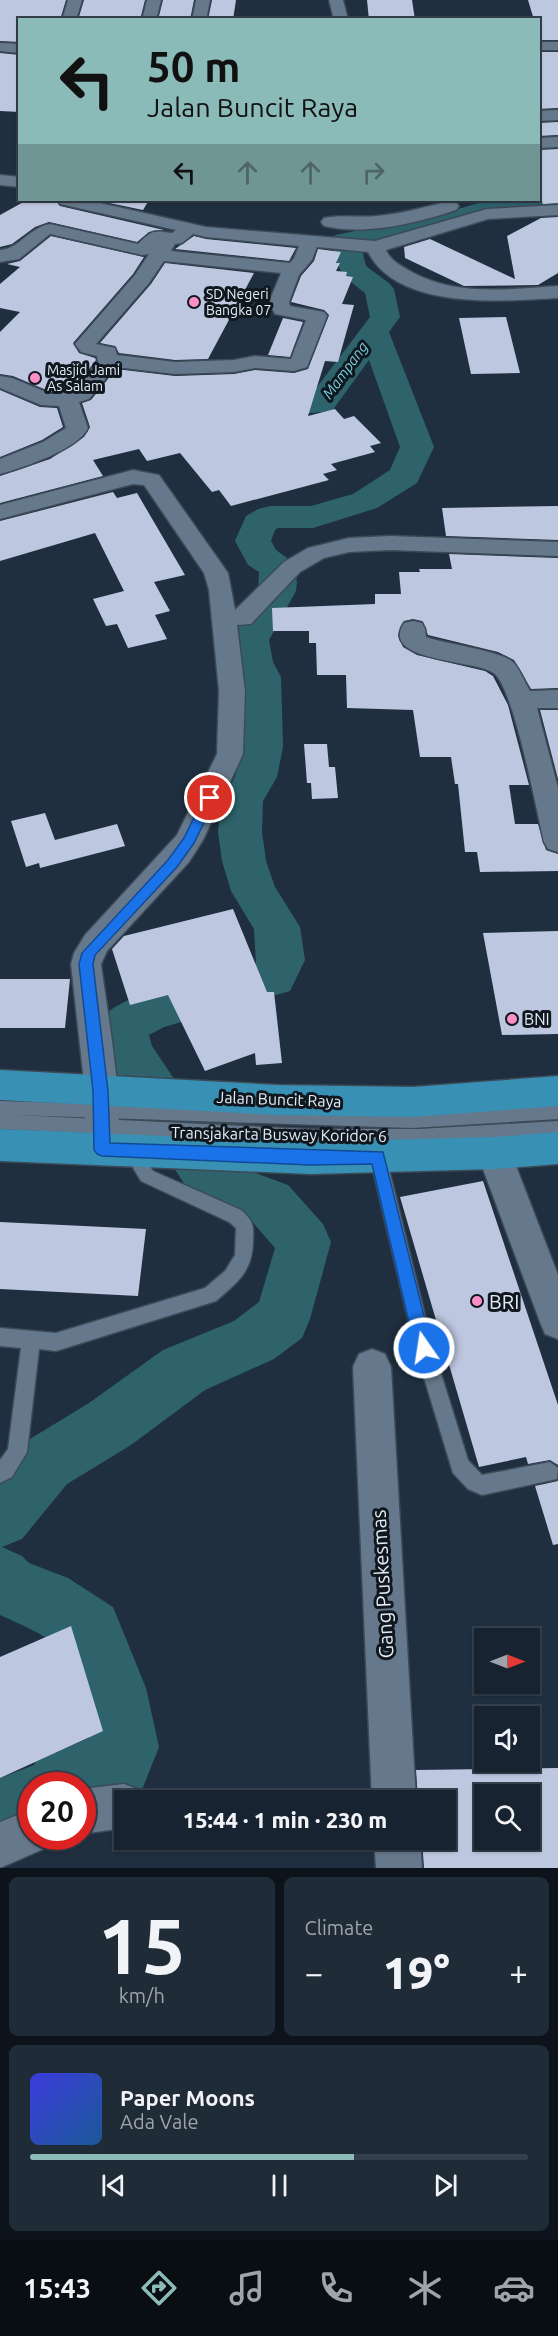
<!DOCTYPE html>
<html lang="en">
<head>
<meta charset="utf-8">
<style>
  body { margin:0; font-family:Ubuntu,sans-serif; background:#202b38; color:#f1f3f6; height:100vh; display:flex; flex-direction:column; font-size:22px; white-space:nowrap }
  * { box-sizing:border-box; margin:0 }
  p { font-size:20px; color:#9ea4ab }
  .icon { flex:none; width:33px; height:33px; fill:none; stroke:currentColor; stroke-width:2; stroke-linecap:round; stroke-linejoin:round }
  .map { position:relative; height:1868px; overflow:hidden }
  .side { display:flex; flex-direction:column; gap:9px; padding:9px; background:#0d131a; flex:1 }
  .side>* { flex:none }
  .guide { position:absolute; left:18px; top:18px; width:522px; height:183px; border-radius:0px; box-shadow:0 2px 4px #0004,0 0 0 2px #36404c; background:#8bbbb9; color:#111; overflow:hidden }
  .needle { width:39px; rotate:90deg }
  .tools { position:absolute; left:474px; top:1628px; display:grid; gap:12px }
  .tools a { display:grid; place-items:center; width:66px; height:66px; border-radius:0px; background:#172330; box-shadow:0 2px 4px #0004,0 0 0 2px #36404c; font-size:30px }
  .speed { position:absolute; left:18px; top:1772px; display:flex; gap:12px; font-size:30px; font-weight:700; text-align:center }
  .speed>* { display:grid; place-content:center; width:78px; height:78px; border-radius:50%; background:#172330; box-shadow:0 2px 4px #0004,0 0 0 2px #36404c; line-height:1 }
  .speed .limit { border:9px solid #d22; background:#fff; color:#111 }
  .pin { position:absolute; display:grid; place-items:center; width:51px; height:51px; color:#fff; margin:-26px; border:3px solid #fff; border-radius:50%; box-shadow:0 2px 6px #0007 }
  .me { position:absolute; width:66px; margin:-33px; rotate:347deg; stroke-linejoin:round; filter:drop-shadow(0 0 4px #0008) }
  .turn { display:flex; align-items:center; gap:21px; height:126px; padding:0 30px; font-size:27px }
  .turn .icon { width:78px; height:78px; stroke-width:2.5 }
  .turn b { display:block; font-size:42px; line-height:51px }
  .lanes { display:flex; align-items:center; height:57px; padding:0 30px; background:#0003; justify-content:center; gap:30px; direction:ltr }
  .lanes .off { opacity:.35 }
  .big { font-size:45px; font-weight:800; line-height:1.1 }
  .side .card { flex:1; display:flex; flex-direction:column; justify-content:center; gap:9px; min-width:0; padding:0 21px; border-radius:9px; background:#202b38 }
  .side .dial { align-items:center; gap:0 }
  .dial b { font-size:78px; line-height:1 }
  .song { display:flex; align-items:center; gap:18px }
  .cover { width:72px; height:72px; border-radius:9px; background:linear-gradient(135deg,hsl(240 70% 55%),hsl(210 70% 35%)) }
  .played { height:6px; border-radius:3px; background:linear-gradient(90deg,#8bbbb9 65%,#36404c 65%) }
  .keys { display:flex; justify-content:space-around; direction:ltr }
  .heat { display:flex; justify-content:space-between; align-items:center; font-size:33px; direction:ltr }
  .side .tiles { flex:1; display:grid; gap:9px; grid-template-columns:1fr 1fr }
  .card:last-child { grid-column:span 2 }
  .trip { position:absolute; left:114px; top:1790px; width:342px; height:60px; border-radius:0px; background:#172330; box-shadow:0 2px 4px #0004,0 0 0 2px #36404c; font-weight:800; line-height:60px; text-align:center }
  .menu { display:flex; height:96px; justify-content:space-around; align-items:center; background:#090e13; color:#9ea4ab }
  .menu .icon { width:42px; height:42px }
  .menu .selected { color:#8bbbb9 }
  .menu b { font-size:27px; color:#f1f3f6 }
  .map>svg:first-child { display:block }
</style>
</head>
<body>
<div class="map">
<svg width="558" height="1868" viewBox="0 0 558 1868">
  <rect width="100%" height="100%" fill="#1f2f40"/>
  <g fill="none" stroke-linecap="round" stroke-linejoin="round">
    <!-- river -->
    <path fill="#2e636c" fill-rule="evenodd" d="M 538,191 L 558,191 L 558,207 L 518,208 L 449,228 L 361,246 L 366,266 L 389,283 L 394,289 L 400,317 L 389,332 L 434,447 L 417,483 L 377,508 L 313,528 L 278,528 L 275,530 L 271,541 L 276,550 L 290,560 L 295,568 L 297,583 L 296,591 L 269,640 L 273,662 L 281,677 L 283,747 L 277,777 L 263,801 L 262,832 L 266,861 L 275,887 L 300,927 L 305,960 L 290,991 L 164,1027 L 149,1035 L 152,1046 L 231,1164 L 288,1185 L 323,1224 L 331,1242 L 310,1319 L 302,1338 L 274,1359 L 205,1390 L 131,1445 L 67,1484 L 22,1539 L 2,1547 L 22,1556 L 29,1563 L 68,1578 L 113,1607 L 146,1688 L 159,1747 L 140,1795 L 116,1805 L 96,1804 L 82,1810 L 82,1785 L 32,1785 L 32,1835 L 0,1849 L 0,1778 L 34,1765 L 36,1761 L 89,1738 C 86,1719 78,1666 66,1652 C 54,1639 16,1622 0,1615 L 0,1470 L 25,1442 L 89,1403 L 163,1350 L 234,1321 L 259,1302 L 275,1248 L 250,1219 L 193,1198 L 110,1066 C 105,1055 97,1038 99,1025 C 105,994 226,971 256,964 L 254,929 L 231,891 L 222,861 L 218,832 L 221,801 L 235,777 L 241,747 L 241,677 L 233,662 L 230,640 L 258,591 L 259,572 L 248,565 L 235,541 L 246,516 L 258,509 L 271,506 L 311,506 L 353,494 L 390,470 L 400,447 L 369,360 L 332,411 L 249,419 L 237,416 L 233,409 L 237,402 L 311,395 L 370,317 L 365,293 C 339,273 339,272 331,241 L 335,235 L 444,213 L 489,200 L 538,200 Z"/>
  </g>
  <!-- building -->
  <path fill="#bec7e0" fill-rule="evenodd" d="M 0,0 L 66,0 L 60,20 L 20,20 L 20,42 L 0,41 Z
    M 84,0 L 145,0 L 140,20 L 78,20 Z
    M 163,0 L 194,0 L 190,20 L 158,20 Z
    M 212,0 L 236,0 L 233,20 L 208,20 Z
    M 367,0 L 412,0 L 415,20 L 369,20 Z
    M 528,0 L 558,0 L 558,40 L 538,40 L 538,20 L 534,20 Z
    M 538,52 L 558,52 L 558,108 L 538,109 Z
    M 0,53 L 20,55 L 20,112 L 0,111 Z
    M 558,122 L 558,135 L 538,136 L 538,123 Z
    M 558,149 L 558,203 L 543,204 L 538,189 L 538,150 Z
    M 27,200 L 56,200 L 60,206 L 164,230 L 149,232 L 137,242 L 49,222 L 35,227 L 12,244 L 0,247 L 0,215 Z
    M 95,200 L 149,200 L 143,210 Z
    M 558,217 L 558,273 L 538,285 L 464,286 L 405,258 L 404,247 L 430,239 L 515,279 L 507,236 L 541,218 Z
    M 51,236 L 144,257 L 133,274 L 73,343 L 79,353 L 95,358 L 96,360 L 74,389 L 51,392 L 13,376 L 0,374 L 0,332 L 20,312 L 0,308 L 0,284 L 20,267 L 7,264 L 20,261 Z
    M 194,236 L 206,239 L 296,248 L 289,261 L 175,249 Z
    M 318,249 L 341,252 L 336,263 L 340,263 L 336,271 L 347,272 L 346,276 L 353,277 L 342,304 L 354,305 L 338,362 L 325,361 L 308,416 L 335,409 L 344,419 L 354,416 L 381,443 L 370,446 L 375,452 L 331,464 L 337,470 L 323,474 L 329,480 L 231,506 L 219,490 L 212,492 L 180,453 L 147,461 L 139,449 L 93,460 L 103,476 L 0,503 L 0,476 L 50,459 L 84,437 L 90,427 L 82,403 L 91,400 L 116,369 L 175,376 L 234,374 L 255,370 L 294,373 L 308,369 L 329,315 L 324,310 L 291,302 L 301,276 L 314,261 Z
    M 165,263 L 254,273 L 208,359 L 175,360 L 119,353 L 115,346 L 100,343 L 151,284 Z
    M 506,317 L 520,373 L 471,374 L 459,318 Z
    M 283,318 L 303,322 L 290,357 L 268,355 Z
    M 0,390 L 40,407 L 57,408 L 63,427 L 42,440 L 0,457 Z
    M 113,492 L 117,498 L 137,493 L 185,575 L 154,582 L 170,611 L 155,615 L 167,639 L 128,648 L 117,624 L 106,626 L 93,599 L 124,591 L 95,533 L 0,561 L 0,521 Z
    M 558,506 L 558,540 L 446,536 L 442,508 Z
    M 449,554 L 558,558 L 558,688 L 531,689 L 514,660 L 498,652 L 428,635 L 422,621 L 413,619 L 404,621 L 398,635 L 403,647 L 417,655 L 485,671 L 493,676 L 508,705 L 529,785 L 509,785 L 515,824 L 538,824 L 546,850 L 558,854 L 558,871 L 480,872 L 477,852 L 465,852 L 458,784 L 455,784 L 451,757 L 420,757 L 413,710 L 347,708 L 346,675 L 317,675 L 316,643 L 309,643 L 309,631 L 273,631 L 272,608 L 375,604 L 375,594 L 401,594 L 399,572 L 420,572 L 419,569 L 452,569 Z
    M 540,710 L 558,710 L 558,779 Z
    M 304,744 L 327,744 L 329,767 L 335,767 L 338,798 L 312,799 L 311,783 L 307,783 Z
    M 45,813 L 55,840 L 117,824 L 125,846 L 40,868 L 39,863 L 26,867 L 11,821 Z
    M 233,909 L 267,992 L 274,992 L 282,1063 L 256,1065 L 255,1053 L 205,1071 L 168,995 L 130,1005 L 112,949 L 124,936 Z
    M 558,931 L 558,1034 L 502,1035 L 483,933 Z
    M 0,979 L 70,979 L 65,1028 L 0,1028 Z
    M 483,1181 L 558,1405 L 558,1465 L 550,1460 L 528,1464 L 526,1457 L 479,1467 L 400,1197 Z
    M 0,1222 L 146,1229 L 138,1296 L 0,1289 Z
    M 558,1481 L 558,1544 L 553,1545 L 535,1486 Z
    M 71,1626 L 103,1731 L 0,1778 L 0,1657 Z
    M 558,1768 L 558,1868 L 424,1868 L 422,1839 L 446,1839 L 446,1800 L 418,1800 L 416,1770 ZM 484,1794 L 530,1794 L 530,1839 L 484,1839 Z"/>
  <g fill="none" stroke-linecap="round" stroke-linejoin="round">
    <defs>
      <path id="service" d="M 0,1101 L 412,1114 L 558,1105 L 558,1119 L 412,1128 L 14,1115 L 306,1129 L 419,1129 L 558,1121 L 558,1135 L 419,1143 L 306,1143 L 0,1129 Z
        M 131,1144 L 137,1146 L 153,1171 L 241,1210 C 252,1220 254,1224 253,1239 C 253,1271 239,1281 216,1301 L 56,1351 L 39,1349 L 27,1452 L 12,1477 L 0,1483 L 0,1460 L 8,1449 L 21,1348 L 0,1346 L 0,1328 L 56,1333 L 205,1288 L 225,1271 L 235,1255 L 236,1228 L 229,1222 L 141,1181 L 123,1151 L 125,1146 Z
        M 378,1150 L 384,1152 L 386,1157 L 433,1348 L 468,1460 L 482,1475 L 550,1462 L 558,1468 L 557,1479 L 482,1495 L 468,1489 L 453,1473 L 415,1348 L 370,1157 L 372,1152 Z"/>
      <path id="minor" d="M 68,0 L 82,0 L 76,20 L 62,20 Z
        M 147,0 L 161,0 L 156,20 L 142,20 Z
        M 196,0 L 210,0 L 206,20 L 192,20 Z
        M 329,0 L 343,0 L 348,20 L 334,20 Z
        M 538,42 L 558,42 L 558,50 L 538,50 Z
        M 0,43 L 20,44 L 20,53 L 0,51 Z
        M 558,110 L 558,120 L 538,121 L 538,111 Z
        M 558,137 L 558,147 L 538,148 L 538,138 Z
        M 0,175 L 20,177 L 20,187 L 0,185 Z
        M 58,200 L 87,200 L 206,227 L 375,241 L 487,209 L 558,205 L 558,215 L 488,219 L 386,250 C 390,260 401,266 410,271 C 455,297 509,289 558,286 L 558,298 C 504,301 398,311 368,252 L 317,247 L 312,260 L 299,275 L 289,302 L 290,306 L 324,312 L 327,316 L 307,367 L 294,371 L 255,368 L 234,372 L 175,374 L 115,367 L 89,399 L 79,402 L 88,428 C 79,449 22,468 0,474 L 0,459 L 43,442 L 66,428 L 59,406 L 41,405 L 0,388 L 0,376 L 12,378 L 51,394 L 75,391 L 98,361 L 97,356 L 81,352 L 75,344 L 135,275 L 149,254 L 142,255 L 50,234 L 19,259 L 0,262 L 0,250 C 19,249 30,227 50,224 L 138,244 C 152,230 153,230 172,233 L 176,230 L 60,204 ZM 193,234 L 206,237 L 299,246 L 294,258 L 290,263 L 171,251 L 175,244 L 182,243 ZM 164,261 L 281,273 L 269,302 L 275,314 L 306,320 L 291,359 L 255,356 L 234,360 L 175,362 L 117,355 L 115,348 L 96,344 L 149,283 Z
        M 450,201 L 456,202 L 459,206 L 456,210 C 417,223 365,236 324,226 L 321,222 L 324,218 C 340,214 359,218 376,216 C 401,214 425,207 450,201 Z
        M 133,470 L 159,475 L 228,573 L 235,610 L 284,562 L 308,548 L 349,538 L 390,536 L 558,542 L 558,556 L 390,550 L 349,552 L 324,558 L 300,572 L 251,624 L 237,625 L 245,691 L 243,754 L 203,840 L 189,862 L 107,951 L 101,964 C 106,1005 129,1128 114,1160 L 102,1165 L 90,1160 L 85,1150 L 85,1091 L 71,964 L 74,953 L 85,935 L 177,835 L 217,754 L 219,691 L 209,590 L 204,573 L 144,485 L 133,484 L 0,519 L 0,505 Z
        M 413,621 L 422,623 L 425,629 L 426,637 C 446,644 501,651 513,662 C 520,669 525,683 530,691 L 558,690 L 558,708 L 537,708 L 558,788 L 558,852 L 548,849 L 544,842 C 536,809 515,694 495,674 C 480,659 378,663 404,623 Z
        M 494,1138 L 506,1143 L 511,1153 L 558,1275 L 558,1339 L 545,1334 L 540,1322 L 477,1153 L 482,1143 Z
        M 372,1349 L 385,1354 L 391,1367 L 416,1800 L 372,1800 L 353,1367 L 359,1354 Z
        M 124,1784 L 140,1790 L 144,1800 L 124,1800 L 124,1828 L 82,1834 L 82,1789 Z
        M 32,1809 L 32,1836 L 53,1836 L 48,1847 L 0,1868 L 0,1822 Z
        M 374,1839 L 420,1839 L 422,1868 L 376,1868 Z"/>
      <path id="primary" d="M 0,1070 L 277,1085 L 413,1087 L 558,1076 L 558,1106 L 413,1117 L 277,1115 L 0,1100 Z
        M 0,1129 L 311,1142 L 494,1137 L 558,1132 L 558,1164 L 494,1169 L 311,1174 L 0,1161 Z"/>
    </defs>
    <!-- service casing -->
    <use href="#service" stroke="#3c4a58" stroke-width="3"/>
    <!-- minor casing -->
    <use href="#minor" stroke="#3c4a58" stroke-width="3"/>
    <!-- primary casing -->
    <use href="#primary" stroke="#3c4a58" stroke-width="3"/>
    <!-- service -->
    <use href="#service" fill="#66788b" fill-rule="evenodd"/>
    <!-- minor -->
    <use href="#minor" fill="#66788b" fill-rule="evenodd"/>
    <!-- primary -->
    <use href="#primary" fill="#3890b4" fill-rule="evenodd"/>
  </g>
  <!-- route -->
  <path fill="#1a73e8" stroke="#114b97" stroke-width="1.5" d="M 210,794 L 216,798 L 194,843 L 177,867 L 95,955 L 93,964 L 108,1091 L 110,1143 L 383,1152 L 432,1348 L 430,1354 L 424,1356 L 418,1354 L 415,1348 L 372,1164 L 310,1165 L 102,1156 L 97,1154 L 94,1150 L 93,1091 L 79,964 L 82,953 L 168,860 L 184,838 L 205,795 Z"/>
  <!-- markers -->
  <g fill="#fb8fc6" stroke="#10171e" stroke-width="2">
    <circle cx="194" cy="302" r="6"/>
    <circle cx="35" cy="378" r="6"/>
    <circle cx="512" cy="1019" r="6"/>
    <circle cx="477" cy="1301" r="6"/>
  </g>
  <g text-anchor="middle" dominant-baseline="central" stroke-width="6" stroke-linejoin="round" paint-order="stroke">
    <!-- far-poi labels -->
    <g font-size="14" fill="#e2edf8" stroke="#10171e" text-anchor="start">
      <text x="206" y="294">SD Negeri<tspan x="206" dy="16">Bangka 07</tspan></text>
      <text x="47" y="370">Masjid Jami<tspan x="47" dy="16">As Salam</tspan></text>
    </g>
    <!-- far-water labels -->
    <g font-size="15" font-style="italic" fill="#75cfde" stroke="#10171e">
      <text transform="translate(345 370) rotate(-54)">Mampang</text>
    </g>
    <!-- poi labels -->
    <g font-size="16" fill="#e2edf8" stroke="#10171e" text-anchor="start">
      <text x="524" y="1019">BNI</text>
    </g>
    <!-- street labels -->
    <g font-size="16" fill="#e2edf8" stroke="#10171e">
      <text transform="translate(279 1099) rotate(2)">Jalan Buncit Raya</text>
      <text transform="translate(279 1134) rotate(1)">Transjakarta Busway Koridor 6</text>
    </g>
    <!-- near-poi labels -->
    <g font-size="20" fill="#e2edf8" stroke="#10171e" text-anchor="start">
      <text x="489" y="1301">BRI</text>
    </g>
    <!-- near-street labels -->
    <g font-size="20" fill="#e2edf8" stroke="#10171e">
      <text transform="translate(382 1584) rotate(-93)">Gang Puskesmas</text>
    </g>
  </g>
</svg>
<div class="tools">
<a><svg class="needle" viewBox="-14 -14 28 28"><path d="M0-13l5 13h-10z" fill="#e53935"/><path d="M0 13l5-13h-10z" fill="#9ea4ab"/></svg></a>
<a><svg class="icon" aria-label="sound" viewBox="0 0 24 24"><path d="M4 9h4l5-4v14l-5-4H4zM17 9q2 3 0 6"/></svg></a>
<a><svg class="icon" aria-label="search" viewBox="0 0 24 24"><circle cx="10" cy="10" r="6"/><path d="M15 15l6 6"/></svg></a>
</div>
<div class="speed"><div class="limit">20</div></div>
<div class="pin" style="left:210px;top:798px;background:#d93025"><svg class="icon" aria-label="arrive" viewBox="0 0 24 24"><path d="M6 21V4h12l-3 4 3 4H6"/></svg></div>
<svg class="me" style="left:424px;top:1348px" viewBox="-20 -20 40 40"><circle r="17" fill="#1a73e8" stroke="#fff" stroke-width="3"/><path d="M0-11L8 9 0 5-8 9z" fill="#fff"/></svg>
<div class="trip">15:44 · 1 min · 230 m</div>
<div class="guide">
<div class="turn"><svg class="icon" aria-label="left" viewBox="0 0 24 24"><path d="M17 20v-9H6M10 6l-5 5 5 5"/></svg><div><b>50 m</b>Jalan Buncit Raya</div></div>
<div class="lanes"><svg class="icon" aria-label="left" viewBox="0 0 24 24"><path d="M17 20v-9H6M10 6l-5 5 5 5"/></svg><svg class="icon off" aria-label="ahead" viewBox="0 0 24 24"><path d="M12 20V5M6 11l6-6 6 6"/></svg><svg class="icon off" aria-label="ahead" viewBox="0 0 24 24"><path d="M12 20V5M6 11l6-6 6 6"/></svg><svg class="icon off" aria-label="right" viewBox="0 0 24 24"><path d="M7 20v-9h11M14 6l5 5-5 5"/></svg></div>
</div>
</div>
<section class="side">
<div class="tiles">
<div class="card dial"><b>15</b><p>km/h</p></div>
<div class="card"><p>Climate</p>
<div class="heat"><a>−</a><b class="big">19°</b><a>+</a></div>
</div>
<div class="card">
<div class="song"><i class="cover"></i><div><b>Paper Moons</b><p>Ada Vale</p></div></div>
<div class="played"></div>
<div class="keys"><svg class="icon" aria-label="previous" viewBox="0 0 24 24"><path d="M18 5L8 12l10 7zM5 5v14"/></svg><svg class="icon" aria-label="pause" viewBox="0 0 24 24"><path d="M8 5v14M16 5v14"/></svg><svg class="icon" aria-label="next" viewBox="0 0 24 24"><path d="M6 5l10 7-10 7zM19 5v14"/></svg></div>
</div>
</div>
</section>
<nav class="menu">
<b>15:43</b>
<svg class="icon selected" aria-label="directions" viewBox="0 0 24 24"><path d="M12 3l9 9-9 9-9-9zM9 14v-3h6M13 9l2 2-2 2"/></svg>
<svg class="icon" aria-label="music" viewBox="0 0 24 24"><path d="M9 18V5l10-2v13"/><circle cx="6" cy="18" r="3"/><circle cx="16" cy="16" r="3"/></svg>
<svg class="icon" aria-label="phone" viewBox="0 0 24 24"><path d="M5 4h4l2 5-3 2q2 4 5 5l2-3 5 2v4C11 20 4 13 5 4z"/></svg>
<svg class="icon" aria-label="climate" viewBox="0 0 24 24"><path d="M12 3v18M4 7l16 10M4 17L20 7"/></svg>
<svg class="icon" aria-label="car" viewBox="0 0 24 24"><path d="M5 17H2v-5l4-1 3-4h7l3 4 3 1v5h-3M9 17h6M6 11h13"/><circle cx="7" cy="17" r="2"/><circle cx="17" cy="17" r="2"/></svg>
</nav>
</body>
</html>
